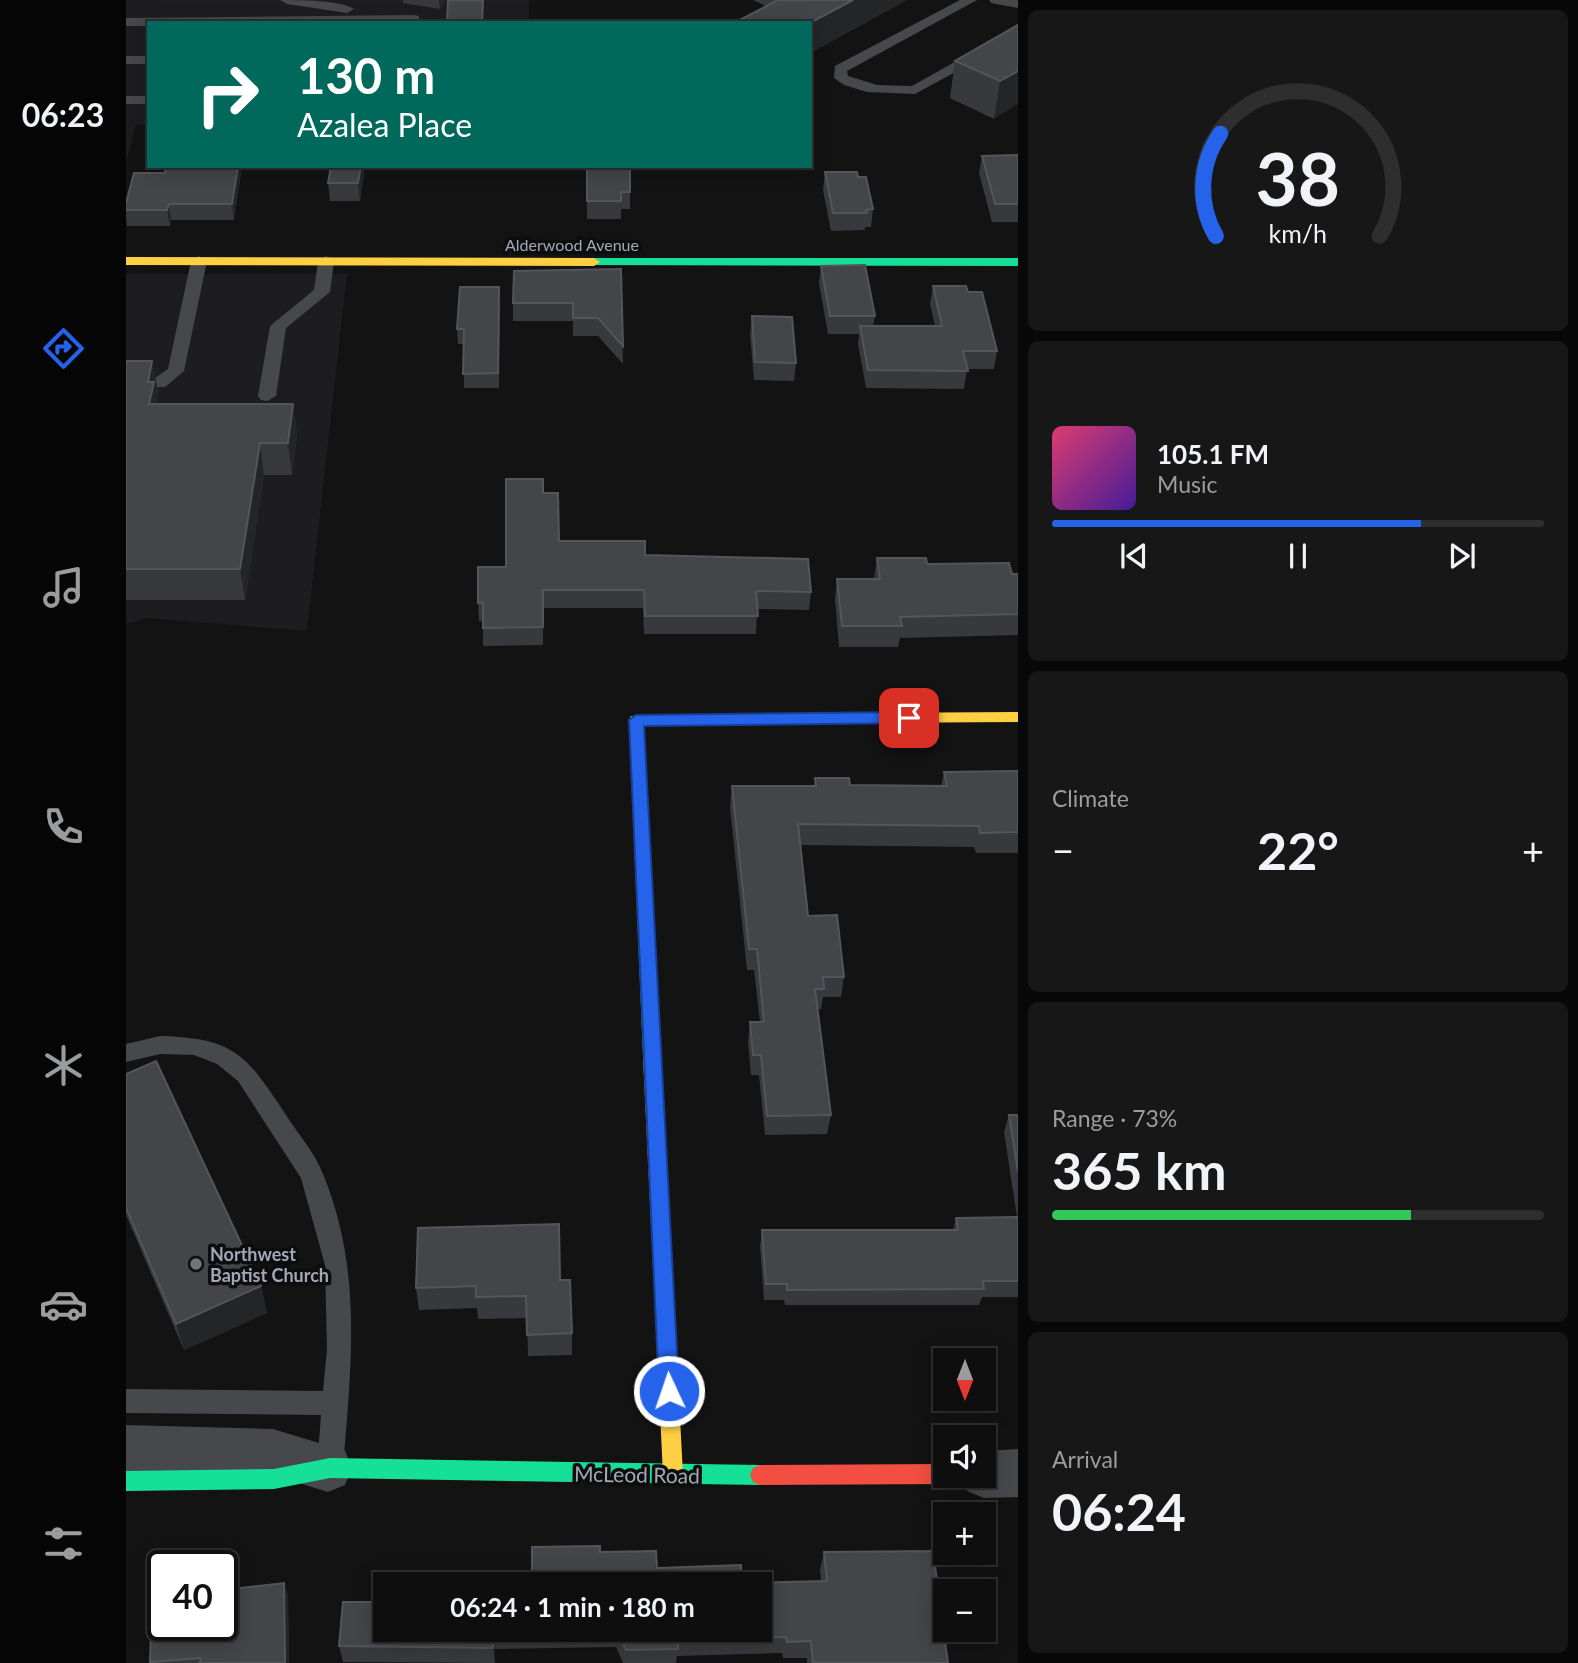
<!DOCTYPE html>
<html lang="en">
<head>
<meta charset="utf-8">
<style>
  body { margin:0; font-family:Lato,sans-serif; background:#171717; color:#f1f3f6; height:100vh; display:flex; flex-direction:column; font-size:26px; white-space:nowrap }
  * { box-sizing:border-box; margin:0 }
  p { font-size:23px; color:#9b9c9e }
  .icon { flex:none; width:38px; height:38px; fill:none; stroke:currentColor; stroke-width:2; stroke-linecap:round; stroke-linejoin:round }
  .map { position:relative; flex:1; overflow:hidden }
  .side { display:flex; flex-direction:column; gap:10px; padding:10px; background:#080808; width:560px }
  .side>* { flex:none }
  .guide { position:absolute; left:21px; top:21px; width:665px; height:147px; border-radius:0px; box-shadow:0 4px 18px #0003,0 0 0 2px #2e2e2e; background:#00695c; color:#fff; overflow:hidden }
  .needle { width:46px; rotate:180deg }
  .controls { position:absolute; left:807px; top:1348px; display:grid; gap:14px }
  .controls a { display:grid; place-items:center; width:63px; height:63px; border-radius:0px; background:#0e0e0e; box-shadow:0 4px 18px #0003,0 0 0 2px #2e2e2e; font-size:35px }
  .speed { position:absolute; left:21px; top:1550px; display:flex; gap:14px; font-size:35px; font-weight:700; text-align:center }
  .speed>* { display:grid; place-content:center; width:91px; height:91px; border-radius:50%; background:#0e0e0e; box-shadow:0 4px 18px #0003,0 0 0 2px #2e2e2e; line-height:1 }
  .speed .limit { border:4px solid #111; border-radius:10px; background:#fff; color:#111 }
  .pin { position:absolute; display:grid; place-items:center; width:60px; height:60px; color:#fff; margin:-30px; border-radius:14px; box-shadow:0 4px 10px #0006 }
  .me { position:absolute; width:77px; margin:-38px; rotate:357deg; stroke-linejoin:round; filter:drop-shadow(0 0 5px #0008) }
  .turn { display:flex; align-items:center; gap:24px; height:147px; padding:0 35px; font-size:32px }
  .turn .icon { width:91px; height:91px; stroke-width:2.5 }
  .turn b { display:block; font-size:49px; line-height:60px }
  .big { font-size:52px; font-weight:700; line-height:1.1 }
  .side .tile { flex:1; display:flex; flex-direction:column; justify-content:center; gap:10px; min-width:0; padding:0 24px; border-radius:10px; background:#171717 }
  .side .dial { align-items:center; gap:0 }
  .dial svg { height:182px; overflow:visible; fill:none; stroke:#2e2e2e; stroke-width:7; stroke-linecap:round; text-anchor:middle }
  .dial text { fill:#f1f3f6; stroke:none }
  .song { display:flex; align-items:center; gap:21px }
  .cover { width:84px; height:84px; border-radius:10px; background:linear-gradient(135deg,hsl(340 70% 55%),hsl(260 70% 35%)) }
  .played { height:7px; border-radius:4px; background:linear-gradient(90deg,#2563eb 75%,#2e2e2e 75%) }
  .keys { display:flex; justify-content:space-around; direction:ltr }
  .heat { display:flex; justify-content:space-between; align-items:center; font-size:38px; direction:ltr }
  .charge { height:10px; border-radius:5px; background:linear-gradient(90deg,#34c759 73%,#2e2e2e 0) }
  .trip { position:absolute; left:247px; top:1572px; width:399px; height:70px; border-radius:0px; background:#0e0e0e; box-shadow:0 4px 18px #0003,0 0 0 2px #2e2e2e; font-weight:700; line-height:70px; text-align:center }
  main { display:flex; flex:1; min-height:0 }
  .dock { display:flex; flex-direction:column; width:126px; justify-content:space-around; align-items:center; background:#060606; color:#9b9c9e }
  .dock .icon { width:49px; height:49px }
  .dock .active { color:#2563eb }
  .dock b { font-size:32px; color:#f1f3f6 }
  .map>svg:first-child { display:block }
</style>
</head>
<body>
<main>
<nav class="dock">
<b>06:23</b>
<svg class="icon active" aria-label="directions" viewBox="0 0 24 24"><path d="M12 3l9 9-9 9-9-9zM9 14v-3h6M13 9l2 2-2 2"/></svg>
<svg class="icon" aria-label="music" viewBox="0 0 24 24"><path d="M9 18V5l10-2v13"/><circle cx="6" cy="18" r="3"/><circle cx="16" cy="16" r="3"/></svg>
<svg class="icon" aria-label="phone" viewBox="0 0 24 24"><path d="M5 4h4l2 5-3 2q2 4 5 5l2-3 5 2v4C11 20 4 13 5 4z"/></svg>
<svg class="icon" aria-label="climate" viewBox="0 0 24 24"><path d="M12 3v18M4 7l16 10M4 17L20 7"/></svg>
<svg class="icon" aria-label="car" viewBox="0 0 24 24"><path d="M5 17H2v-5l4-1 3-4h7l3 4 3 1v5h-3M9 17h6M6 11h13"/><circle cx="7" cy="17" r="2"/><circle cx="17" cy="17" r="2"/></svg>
<svg class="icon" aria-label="filters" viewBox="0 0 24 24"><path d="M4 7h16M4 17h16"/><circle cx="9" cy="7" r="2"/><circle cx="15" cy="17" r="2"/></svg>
</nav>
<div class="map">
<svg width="892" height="1663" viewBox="0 0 892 1663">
  <rect width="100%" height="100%" fill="#131313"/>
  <!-- built -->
  <path fill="#1d1d20" d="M 0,0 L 403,0 L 403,23 L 23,23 L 23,125 L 10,125 L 0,163 Z
    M 0,274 L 221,274 L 181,631 L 21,618 L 0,624 Z"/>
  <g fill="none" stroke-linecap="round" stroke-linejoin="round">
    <!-- lane -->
    <path fill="#47484c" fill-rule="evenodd" d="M 154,0 C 173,0 214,0 228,9 L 221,13 L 161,4 Z
      M 834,0 L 851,0 L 721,71 L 722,76 L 751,85 L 786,86 L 887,29 L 892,28 L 892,38 L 789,94 L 741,92 L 718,85 L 708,78 L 709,66 Z
      M 863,0 L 892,0 L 892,8 L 865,3 Z
      M 288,15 L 293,16 L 293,22 L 23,23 L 23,26 L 0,26 L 0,18 Z
      M 0,56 L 23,56 L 23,64 L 0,64 Z
      M 0,96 L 23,96 L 23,104 L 0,104 Z
      M 73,256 L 81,261 L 58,371 L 39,387 L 0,388 L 0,378 L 29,378 L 42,369 L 65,261 Z
      M 200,256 L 208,261 L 204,292 L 160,328 L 150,396 L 141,401 L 135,400 L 132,396 L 144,326 L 188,290 L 192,261 Z
      M 34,1036 C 110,1038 121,1056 160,1115 C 172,1134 189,1153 197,1174 C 237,1271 225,1367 217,1468 L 213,1477 L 204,1481 L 195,1477 L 191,1468 L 195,1415 L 0,1413 L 0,1389 L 197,1391 L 201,1349 L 199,1265 L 175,1178 L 112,1081 L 91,1064 L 68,1055 L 34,1054 L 0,1062 L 0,1044 Z"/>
    <!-- street -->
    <path fill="#47484c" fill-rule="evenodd" d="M 0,1425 L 147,1429 L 219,1451 L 226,1468 L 219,1485 L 202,1492 L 147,1475 L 0,1471 Z
      M 892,1449 L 892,1497 L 858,1498 L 841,1491 L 834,1475 L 858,1475 L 858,1451 Z"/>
    <!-- fast -->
    <path fill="#16e098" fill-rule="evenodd" d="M 468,258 L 892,258 L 892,266 L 464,265 L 462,262 Z
      M 730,713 L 737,718 L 730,723 L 518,725 L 535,1056 L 532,1061 L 526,1063 L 520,1061 L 517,1056 L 503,720 L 505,716 Z
      M 204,1458 L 634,1465 L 641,1468 L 644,1475 L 641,1482 L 634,1485 L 204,1478 L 148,1489 L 0,1491 L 0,1471 L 148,1469 Z"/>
    <!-- slow -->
    <path fill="#ffcf43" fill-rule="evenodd" d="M 0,257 L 468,258 L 474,262 L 468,266 L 0,265 Z
      M 892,712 L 892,722 L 730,723 L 723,718 L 730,713 Z
      M 526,1049 L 532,1051 L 535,1056 L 557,1475 L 554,1482 L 547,1485 L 540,1482 L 537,1475 L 517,1056 L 520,1051 Z"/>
    <!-- jam -->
    <path fill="#f24e42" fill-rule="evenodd" d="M 819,1464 L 819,1475 L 828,1475 L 826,1481 L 819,1484 L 634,1485 L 627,1482 L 624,1475 L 627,1468 L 634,1465 Z"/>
  </g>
  <!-- wall -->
  <path fill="#38393c" d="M 277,0 L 320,0 L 314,9 L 277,3 Z
    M 627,0 L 781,0 L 684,53 L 684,23 L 640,6 Z
    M 892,25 L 868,119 L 824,98 L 829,61 Z
    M 892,155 L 892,222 L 866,222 L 853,173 L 856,156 Z
    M 116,166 L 108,220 L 45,220 L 44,226 L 1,226 L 0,218 L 0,203 L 39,173 Z
    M 205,166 L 239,166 L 234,201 L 204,201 L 202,183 Z
    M 461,166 L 504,192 L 504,209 L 495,209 L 495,219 L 461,219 Z
    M 699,172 L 732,177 L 747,209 L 745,227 L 739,227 L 739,230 L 705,231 L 697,190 Z
    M 695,266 L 749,316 L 747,326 L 809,326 L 804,304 L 807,286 L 842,292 L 871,351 L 868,369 L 841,369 L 838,389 L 740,388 L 732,344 L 733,334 L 702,334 L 693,283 Z
    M 495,269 L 497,364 L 472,336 L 447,336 L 447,321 L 387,321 L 387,303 Z
    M 374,302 L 373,388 L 338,388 L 338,344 L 332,344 L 331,329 Z
    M 626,316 L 670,363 L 668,381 L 628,380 L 624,334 Z
    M 0,361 L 26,361 L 32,392 L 31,398 L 32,404 L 167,404 L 171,435 L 166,475 L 138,475 L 119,600 L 0,600 Z
    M 417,493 L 433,541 L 519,555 L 685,592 L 683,610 L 631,609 L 630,634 L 518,634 L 517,608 L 417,608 L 417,645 L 357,646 L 357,621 L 353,621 L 352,603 L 380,567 Z
    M 751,558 L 886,574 L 892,574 L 892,635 L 774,638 L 772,647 L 713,647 L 709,599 L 711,579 L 748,579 Z
    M 892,771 L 892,853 L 850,853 L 848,847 L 674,845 L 682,916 L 718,977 L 715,997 L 697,997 L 695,1009 L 692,1009 L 705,1115 L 701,1134 L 639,1135 L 633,1075 L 625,1075 L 622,1042 L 624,1022 L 634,1022 L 628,970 L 621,970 L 604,807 L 606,786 L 688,786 L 689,778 L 724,785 L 815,786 L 818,772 Z
    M 0,1074 L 135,1286 L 141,1313 L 58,1350 L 0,1215 Z
    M 883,1115 L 892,1115 L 892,1297 L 856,1297 L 853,1305 L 659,1305 L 658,1300 L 638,1300 L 634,1246 L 636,1230 L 827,1230 L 830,1218 L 891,1217 L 878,1132 Z
    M 434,1280 L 446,1333 L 446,1355 L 402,1356 L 401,1318 L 352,1319 L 351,1308 L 293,1310 L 290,1288 Z
    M 474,1552 L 531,1568 L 616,1583 L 695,1581 L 694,1570 L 698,1552 L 822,1663 L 681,1663 L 681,1658 L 657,1658 L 656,1653 L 551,1656 L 550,1663 L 497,1663 L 490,1647 L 369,1649 L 369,1663 L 217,1662 L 213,1646 L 217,1602 L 634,1629 L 406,1584 Z
    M 158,1583 L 162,1596 L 163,1663 L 24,1663 L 26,1598 Z"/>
  <!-- shaded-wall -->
  <path fill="#242526" d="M 313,0 L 320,0 L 314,9 Z
    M 727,0 L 781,0 L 684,53 L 684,23 Z
    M 892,71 L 892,104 L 868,119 L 874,81 Z
    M 112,166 L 116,166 L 108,220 L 106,204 Z
    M 235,166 L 239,166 L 234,201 L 232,183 Z
    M 43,204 L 45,220 L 44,226 L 41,210 Z
    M 26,361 L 32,392 L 31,398 L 34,413 L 23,404 L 22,382 Z
    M 167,404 L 171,435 L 166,475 L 162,443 Z
    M 134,443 L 138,475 L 119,600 L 114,569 Z
    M 135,1286 L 141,1313 L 58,1350 L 50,1324 Z
    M 158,1583 L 162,1596 L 163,1663 L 159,1663 Z
    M 368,1633 L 369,1649 L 369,1663 L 367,1648 Z"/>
  <!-- building -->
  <path fill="#434549" stroke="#52555a" stroke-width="2" d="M 322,0 L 357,0 L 356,23 L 321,23 Z
    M 652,0 L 727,0 L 684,23 L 608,23 Z
    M 892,25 L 892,71 L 874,81 L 829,61 Z
    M 892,155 L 892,204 L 869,204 L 856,156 Z
    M 40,166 L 112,166 L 106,204 L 43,204 L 41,210 L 0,210 L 0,203 L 8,173 L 39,173 Z
    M 205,166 L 235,166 L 232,183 L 202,183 Z
    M 461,166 L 504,166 L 504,192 L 495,192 L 495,201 L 461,201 Z
    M 699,172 L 731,172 L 732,177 L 740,177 L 747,209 L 740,210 L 741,213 L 707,213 Z
    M 739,265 L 749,316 L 704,316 L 695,266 Z
    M 495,269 L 497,346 L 472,318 L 447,318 L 447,303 L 387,303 L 388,271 Z
    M 807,286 L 840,286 L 842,292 L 856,292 L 871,351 L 837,351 L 842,371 L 742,370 L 734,326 L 816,326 Z
    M 334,287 L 373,287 L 372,373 L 337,374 L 338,329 L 331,329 Z
    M 626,316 L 666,317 L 670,363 L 629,362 Z
    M 0,361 L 26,361 L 22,382 L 28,382 L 23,404 L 167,404 L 162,443 L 134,443 L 114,569 L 0,569 Z
    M 380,479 L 417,479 L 417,493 L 432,493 L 433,541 L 519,541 L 519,555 L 682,559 L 685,592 L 630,591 L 632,616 L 519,616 L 518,590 L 417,590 L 417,627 L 357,628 L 357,603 L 352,603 L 352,567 L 380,567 Z
    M 751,558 L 800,558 L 801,564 L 883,563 L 886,574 L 892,574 L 892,614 L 774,617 L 776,626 L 716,626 L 711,579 L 754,579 Z
    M 892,771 L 892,832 L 854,833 L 853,826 L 672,824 L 682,916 L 711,915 L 718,977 L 697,977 L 698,989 L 689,989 L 705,1115 L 641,1116 L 635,1055 L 627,1055 L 624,1022 L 638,1022 L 631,949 L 623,949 L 606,786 L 690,786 L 689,778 L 723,778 L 724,785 L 821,786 L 818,772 Z
    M 30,1061 L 135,1286 L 50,1324 L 0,1208 L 0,1074 Z
    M 883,1115 L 892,1115 L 892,1172 Z
    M 892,1217 L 892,1281 L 857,1281 L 858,1289 L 661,1290 L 661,1284 L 640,1284 L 636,1230 L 832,1230 L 830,1218 Z
    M 433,1224 L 434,1280 L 444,1280 L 446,1333 L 401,1335 L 400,1296 L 350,1297 L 350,1286 L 290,1288 L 292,1228 Z
    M 474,1546 L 474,1552 L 530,1551 L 531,1568 L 615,1565 L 616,1583 L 701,1581 L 698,1552 L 807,1551 L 822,1663 L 687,1663 L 685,1641 L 661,1642 L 660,1637 L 552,1639 L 552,1649 L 500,1650 L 490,1630 L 368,1633 L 367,1648 L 213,1646 L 217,1602 L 259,1602 L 259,1629 L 634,1629 L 634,1584 L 406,1584 L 406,1547 Z
    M 158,1583 L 159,1663 L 74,1663 L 75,1658 L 24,1662 L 26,1598 L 37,1596 L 37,1626 L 96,1626 L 96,1590 Z"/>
  <!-- route -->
  <path fill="#2563eb" stroke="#184099" stroke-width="2" d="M 783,712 L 791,718 L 783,723 L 518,726 L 553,1391 L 550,1397 L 543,1400 L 536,1397 L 533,1391 L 503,720 L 510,715 Z"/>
  <!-- markers -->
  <circle fill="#70747d" stroke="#0d0d0f" stroke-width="2.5" cx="70" cy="1264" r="7"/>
  <g text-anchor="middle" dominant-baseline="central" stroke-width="7" stroke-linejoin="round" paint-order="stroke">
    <!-- far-street labels -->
    <g font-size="16" fill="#a2a8b6" stroke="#0d0d0f">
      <text x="446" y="244">Alderwood Avenue</text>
    </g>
    <!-- poi labels -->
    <g font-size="18" font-weight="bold" fill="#a2a8b6" stroke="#0d0d0f" text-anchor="start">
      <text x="84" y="1254">Northwest<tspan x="84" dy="21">Baptist Church</tspan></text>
    </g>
    <!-- near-street labels -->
    <g font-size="21" fill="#a2a8b6" stroke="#0d0d0f">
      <text transform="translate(511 1474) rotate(1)">McLeod Road</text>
    </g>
  </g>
</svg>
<div class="controls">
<a><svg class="needle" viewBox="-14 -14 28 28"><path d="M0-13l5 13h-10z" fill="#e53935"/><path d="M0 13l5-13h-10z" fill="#9b9c9e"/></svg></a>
<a><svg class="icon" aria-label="sound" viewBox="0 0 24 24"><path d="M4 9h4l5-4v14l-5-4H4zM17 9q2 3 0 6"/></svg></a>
<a>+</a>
<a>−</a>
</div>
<div class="speed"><div class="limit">40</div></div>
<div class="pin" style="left:783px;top:718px;background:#d93025"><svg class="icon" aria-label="arrive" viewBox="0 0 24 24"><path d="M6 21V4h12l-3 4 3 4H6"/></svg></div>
<svg class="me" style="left:543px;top:1391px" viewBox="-20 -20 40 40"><circle r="17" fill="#2563eb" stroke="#fff" stroke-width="3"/><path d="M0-11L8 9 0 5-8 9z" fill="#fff"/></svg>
<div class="trip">06:24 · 1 min · 180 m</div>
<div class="guide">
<div class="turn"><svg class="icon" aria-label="right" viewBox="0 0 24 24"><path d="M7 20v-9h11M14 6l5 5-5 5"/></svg><div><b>130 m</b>Azalea Place</div></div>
</div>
</div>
<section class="side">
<div class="tile dial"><svg viewBox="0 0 100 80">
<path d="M14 69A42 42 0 1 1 86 69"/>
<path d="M14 69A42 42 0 0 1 16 24" stroke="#2563eb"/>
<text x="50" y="56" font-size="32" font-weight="700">38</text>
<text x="50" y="72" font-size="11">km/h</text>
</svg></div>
<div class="tile">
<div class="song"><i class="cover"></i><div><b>105.1 FM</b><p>Music</p></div></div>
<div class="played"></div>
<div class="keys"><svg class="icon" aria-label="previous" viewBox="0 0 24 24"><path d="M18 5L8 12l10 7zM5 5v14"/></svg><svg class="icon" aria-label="pause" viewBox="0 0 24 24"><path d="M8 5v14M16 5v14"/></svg><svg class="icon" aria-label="next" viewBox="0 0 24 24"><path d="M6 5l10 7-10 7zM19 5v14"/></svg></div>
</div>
<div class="tile"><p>Climate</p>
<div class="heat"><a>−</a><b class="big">22°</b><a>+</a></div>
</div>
<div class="tile"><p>Range · 73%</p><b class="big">365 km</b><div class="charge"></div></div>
<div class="tile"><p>Arrival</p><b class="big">06:24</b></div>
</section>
</main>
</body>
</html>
